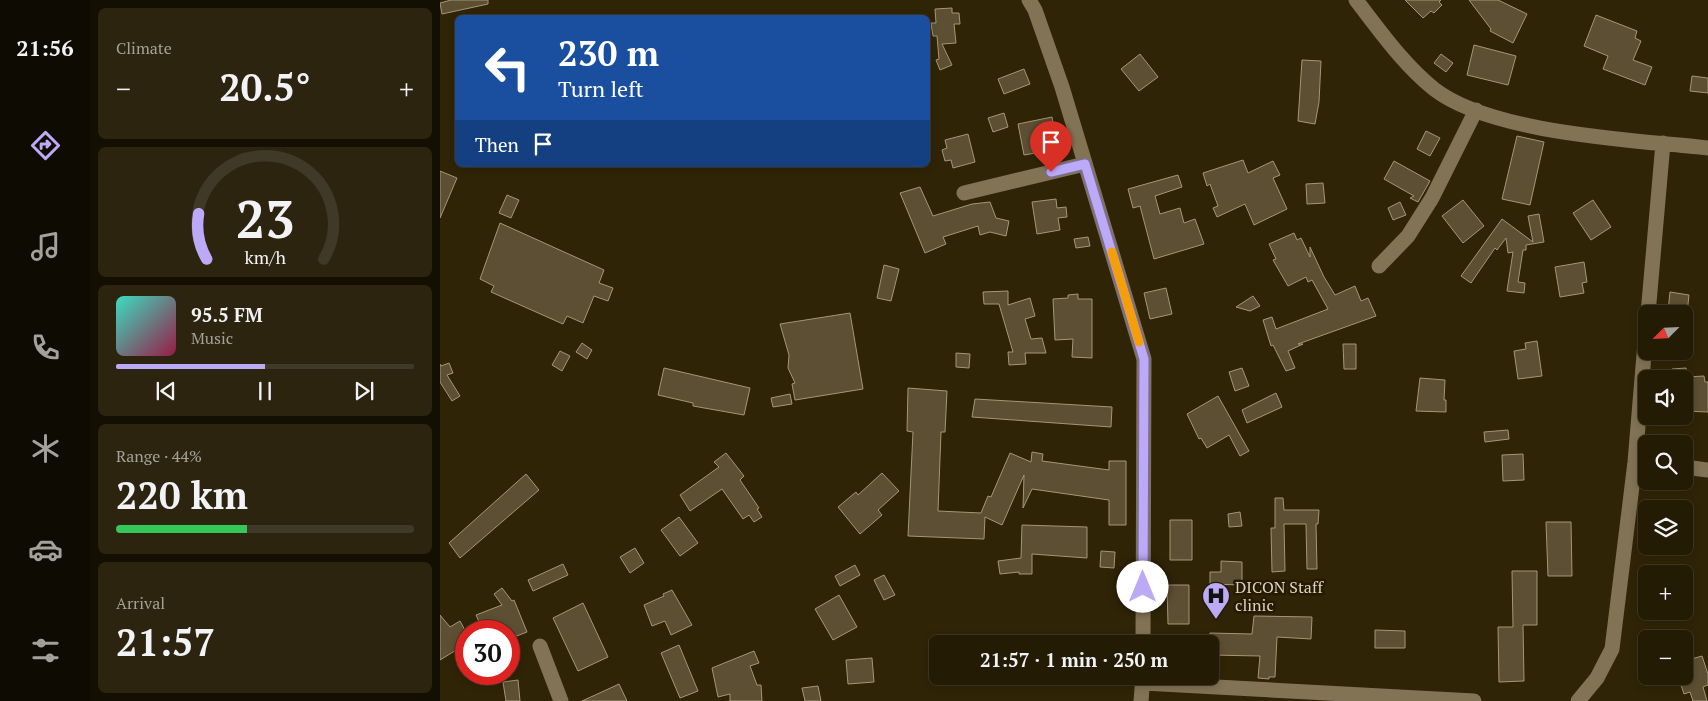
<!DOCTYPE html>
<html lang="en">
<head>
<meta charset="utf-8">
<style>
  body { margin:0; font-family:"PT Serif",serif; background:#2c240f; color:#f1f3f6; height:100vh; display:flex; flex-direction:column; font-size:19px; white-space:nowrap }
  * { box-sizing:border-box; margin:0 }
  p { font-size:16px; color:#a3a19a }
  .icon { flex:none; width:28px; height:28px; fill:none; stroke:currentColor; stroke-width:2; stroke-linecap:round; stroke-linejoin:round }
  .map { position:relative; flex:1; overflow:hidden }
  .sheet { display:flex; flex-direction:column; gap:8px; padding:8px; background:#140f03; width:350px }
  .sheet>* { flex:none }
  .hud { position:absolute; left:15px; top:15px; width:475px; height:152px; border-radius:8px; box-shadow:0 2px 8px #0003,0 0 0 1px #413927; background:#1a4fa0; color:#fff; overflow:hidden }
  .needle { width:32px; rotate:246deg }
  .tools { position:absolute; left:1198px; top:305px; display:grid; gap:10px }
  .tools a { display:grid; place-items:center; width:55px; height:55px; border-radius:8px; background:#241b05; box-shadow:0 2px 8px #0003,0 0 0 1px #413927; font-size:25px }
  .speed { position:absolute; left:15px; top:620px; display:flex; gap:10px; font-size:25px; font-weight:700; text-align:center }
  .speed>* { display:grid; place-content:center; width:65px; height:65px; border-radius:50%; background:#241b05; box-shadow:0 2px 8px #0003,0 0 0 1px #413927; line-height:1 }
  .speed .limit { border:8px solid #d22; background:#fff; color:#111 }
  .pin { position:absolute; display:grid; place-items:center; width:42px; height:42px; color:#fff; margin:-51px -21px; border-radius:50% 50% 50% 0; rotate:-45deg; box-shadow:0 0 5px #0007 }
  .pin .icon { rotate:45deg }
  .me { position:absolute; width:55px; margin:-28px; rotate:0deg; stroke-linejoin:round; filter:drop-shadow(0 0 4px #0008) }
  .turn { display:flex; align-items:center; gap:18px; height:105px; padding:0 20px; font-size:22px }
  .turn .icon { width:65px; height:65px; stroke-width:2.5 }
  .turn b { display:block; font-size:35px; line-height:42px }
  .then { display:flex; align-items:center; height:48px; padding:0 20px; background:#0003; gap:10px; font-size:19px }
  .big { font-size:38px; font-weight:800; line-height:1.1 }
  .sheet .card { flex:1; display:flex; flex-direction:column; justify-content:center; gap:8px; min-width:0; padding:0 18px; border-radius:8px; background:#2c240f }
  .sheet .dial { align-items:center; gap:0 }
  .dial svg { height:130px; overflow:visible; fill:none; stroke:#413927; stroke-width:7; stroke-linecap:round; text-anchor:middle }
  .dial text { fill:#f1f3f6; stroke:none }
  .song { display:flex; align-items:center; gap:15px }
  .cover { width:60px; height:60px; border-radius:8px; background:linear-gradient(135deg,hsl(170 70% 55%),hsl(340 70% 35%)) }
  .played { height:5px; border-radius:2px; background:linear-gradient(90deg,#bcaaf6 50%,#413927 50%) }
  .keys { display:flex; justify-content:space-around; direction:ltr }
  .heat { display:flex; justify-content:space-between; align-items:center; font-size:28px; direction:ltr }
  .charge { height:8px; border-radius:4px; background:linear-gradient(90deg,#34c759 44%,#413927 0) }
  .trip { position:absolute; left:489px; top:635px; width:290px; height:50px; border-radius:8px; background:#241b05; box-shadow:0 2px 8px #0003,0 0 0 1px #413927; font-weight:800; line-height:50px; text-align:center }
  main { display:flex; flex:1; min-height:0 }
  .tab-bar { display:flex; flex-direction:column; width:90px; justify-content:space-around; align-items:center; background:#0e0b02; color:#a3a19a }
  .tab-bar .icon { width:35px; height:35px }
  .tab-bar .selected { color:#bcaaf6 }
  .tab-bar b { font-size:22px; color:#f1f3f6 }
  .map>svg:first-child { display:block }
</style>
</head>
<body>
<main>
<nav class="tab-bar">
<b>21:56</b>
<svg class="icon selected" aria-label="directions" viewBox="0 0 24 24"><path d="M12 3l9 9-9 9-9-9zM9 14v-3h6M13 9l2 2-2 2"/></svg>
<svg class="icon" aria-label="music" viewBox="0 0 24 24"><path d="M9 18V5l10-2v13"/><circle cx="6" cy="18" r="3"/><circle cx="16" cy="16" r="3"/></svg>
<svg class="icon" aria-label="phone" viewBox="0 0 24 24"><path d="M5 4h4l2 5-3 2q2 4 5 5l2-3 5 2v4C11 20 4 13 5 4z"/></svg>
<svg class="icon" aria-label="climate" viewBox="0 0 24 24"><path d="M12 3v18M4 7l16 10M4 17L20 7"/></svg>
<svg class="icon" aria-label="car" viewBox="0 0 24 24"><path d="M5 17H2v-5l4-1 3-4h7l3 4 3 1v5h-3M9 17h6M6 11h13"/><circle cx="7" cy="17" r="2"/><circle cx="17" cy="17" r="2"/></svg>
<svg class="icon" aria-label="filters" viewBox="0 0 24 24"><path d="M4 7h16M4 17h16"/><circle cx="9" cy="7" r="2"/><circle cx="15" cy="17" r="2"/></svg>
</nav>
<section class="sheet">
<div class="card"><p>Climate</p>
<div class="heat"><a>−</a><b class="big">20.5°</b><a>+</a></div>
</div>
<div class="card dial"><svg viewBox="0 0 100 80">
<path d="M14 69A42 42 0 1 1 86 69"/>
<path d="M14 69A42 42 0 0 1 9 41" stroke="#bcaaf6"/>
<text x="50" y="56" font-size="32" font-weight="700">23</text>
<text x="50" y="72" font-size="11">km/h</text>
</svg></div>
<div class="card">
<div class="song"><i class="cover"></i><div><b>95.5 FM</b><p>Music</p></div></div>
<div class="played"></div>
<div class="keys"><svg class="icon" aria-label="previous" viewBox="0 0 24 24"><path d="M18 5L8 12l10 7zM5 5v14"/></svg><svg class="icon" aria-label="pause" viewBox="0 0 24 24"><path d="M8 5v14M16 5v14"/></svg><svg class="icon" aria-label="next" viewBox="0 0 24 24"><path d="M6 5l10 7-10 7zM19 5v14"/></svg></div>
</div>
<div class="card"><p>Range · 44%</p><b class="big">220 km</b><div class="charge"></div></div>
<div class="card"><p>Arrival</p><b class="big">21:57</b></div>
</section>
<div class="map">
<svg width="1268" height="701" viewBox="0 0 1268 701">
  <rect width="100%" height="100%" fill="#302407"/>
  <!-- building -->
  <path fill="#5d4f33" stroke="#a59677" d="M 11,0 L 48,0 L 48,4 L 2,14 L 0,3 Z
    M 965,0 L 1001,0 L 999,2 L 1002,5 L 994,13 L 991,11 L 983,18 Z
    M 1029,0 L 1058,0 L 1087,14 L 1073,43 L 1050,31 L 1051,29 Z
    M 512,8 L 512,13 L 519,13 L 520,24 L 514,24 L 516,43 L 502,44 L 512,65 L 500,70 L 496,60 L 499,59 L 497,36 L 493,36 L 491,23 L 496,23 L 495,9 Z
    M 1156,15 L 1197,31 L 1195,38 L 1201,41 L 1193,60 L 1212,67 L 1205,85 L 1163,69 L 1168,56 L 1144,46 Z
    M 1034,45 L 1076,56 L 1068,85 L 1027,75 Z
    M 700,54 L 718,77 L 699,91 L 681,69 Z
    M 1001,54 L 1013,63 L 1006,72 L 994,63 Z
    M 862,60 L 881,61 L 879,102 L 875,124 L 858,121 Z
    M 584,69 L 590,84 L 564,94 L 558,79 Z
    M 1252,76 L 1268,78 L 1268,93 L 1250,91 Z
    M 564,113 L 568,127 L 553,132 L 548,118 Z
    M 612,117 L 616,138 L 606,141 L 608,151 L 584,155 L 578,124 Z
    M 986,131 L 1000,138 L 990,156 L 977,149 Z
    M 528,134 L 535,162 L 513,168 L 511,160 L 505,161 L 502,150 L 507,148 L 505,140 Z
    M 1077,136 L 1104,142 L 1090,205 L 1062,199 Z
    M 803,160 L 808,173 L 833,161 L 840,175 L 833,178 L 847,209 L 814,225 L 805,204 L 777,217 L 773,208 L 778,206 L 770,184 L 767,186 L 763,173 Z
    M 954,161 L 990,181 L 978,202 L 970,198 L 974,196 L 944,179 Z
    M 0,171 L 17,178 L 0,218 Z
    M 738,175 L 742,187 L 715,196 L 720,214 L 740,208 L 744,223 L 755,219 L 764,244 L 714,259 L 700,206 L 693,208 L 688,189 Z
    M 883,183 L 885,203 L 867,204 L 866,184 Z
    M 480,187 L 493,216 L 532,204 L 550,202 L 556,218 L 569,221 L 566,236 L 550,232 L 540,235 L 538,226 L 503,237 L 506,244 L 485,253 L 460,193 Z
    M 67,195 L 79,200 L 71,218 L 59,213 Z
    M 616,199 L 617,208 L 626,207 L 627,217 L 618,218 L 620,230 L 597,234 L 592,202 Z
    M 1023,200 L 1044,226 L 1023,243 L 1002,216 Z
    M 1153,200 L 1171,227 L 1151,240 L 1133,213 Z
    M 960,202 L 966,215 L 953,220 L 948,208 Z
    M 1099,214 L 1104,242 L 1086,245 L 1086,250 L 1083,250 L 1078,282 L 1085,283 L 1084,293 L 1067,291 L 1073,252 L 1068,253 L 1066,238 L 1057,250 L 1055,248 L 1031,283 L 1021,276 L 1062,219 L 1093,242 L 1088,216 Z
    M 60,223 L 164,270 L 159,283 L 173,288 L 168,301 L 154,296 L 143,323 L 127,316 L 123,324 L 51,292 L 54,286 L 40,279 Z
    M 854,233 L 857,240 L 861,238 L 870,257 L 870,247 L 884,277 L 895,295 L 915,286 L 921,301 L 928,298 L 936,316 L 858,344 L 863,344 L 848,351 L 855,368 L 846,371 L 833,345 L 831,346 L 823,320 L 832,317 L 836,329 L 888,309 L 872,280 L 868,282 L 866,277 L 848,286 L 833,260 L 836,259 L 829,244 Z
    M 648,237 L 650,246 L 636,248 L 634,239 Z
    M 1144,262 L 1147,282 L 1142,283 L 1144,293 L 1120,297 L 1115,267 Z
    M 444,265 L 459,269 L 451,301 L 437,298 Z
    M 726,288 L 732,314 L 710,319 L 704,293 Z
    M 568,291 L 568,305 L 590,298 L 595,316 L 585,319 L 591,339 L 602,338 L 606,353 L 585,353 L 586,364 L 569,365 L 568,352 L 573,352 L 559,304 L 544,304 L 543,292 Z
    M 1230,292 L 1249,295 L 1247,313 L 1228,311 Z
    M 638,294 L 638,299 L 652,299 L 652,358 L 632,357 L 633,339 L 615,340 L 613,299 L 628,298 L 628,295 Z
    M 813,296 L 820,306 L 810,311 L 796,307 Z
    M 410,313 L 423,389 L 355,400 L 352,384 L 355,383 L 348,368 L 349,355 L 340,324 Z
    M 1097,341 L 1102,376 L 1078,379 L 1074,351 L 1086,349 L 1085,343 Z
    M 142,343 L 152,350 L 147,359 L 136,352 Z
    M 903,344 L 916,344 L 916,369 L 904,369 Z
    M 120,351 L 130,356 L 122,371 L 112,365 Z
    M 516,353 L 530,354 L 529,368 L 516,367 Z
    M 9,363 L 13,373 L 7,375 L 20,396 L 12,401 L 0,382 L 0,364 L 1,366 Z
    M 224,368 L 310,388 L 304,415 L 253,406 L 253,403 L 218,395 Z
    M 802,368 L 809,386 L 795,391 L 789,372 Z
    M 1246,368 L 1247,377 L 1264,376 L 1265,382 L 1268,382 L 1268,412 L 1244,411 L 1244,379 L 1233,379 L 1232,369 Z
    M 980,378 L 1005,380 L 1004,400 L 1006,400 L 1006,412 L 976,411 Z
    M 468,388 L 507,391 L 505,432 L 501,432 L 498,511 L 541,513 L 548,496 L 551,497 L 570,453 L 591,462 L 592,452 L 603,454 L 602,461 L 669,470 L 669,461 L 686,461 L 686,525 L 669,525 L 669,500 L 592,489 L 583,508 L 584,475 L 562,525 L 545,517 L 544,539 L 468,536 L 473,432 L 467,431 Z
    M 836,393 L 842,407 L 807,423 L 802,410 Z
    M 350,394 L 352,404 L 333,407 L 331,398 Z
    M 778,396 L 809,451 L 800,456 L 789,435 L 767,448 L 761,438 L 759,439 L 747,414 Z
    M 535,399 L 672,407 L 671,427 L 532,417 Z
    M 1068,430 L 1069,439 L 1045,442 L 1044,432 Z
    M 286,453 L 304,476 L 300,480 L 319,508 L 317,509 L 322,517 L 314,522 L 309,515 L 303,519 L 282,489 L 250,511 L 240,495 L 279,467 L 274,462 Z
    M 1083,454 L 1084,480 L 1063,481 L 1062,455 Z
    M 442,473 L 459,491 L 438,510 L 442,515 L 420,534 L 398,507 L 416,492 L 418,495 Z
    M 86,474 L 99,490 L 20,558 L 9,543 Z
    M 835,498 L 843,498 L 844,510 L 879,510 L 878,524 L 876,524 L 877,569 L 867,569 L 866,524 L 844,524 L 845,571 L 832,572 L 831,528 L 835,528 Z
    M 800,512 L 802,526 L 789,527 L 788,514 Z
    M 239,517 L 258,543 L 240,556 L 221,530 Z
    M 730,520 L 752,520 L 752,560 L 730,560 Z
    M 1106,522 L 1131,522 L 1132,576 L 1108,576 Z
    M 582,525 L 647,527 L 647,558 L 592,554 L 592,574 L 579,574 L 579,572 L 560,574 L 558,561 L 581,558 Z
    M 195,548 L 204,563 L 190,573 L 180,557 Z
    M 661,551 L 675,552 L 674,568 L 660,567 Z
    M 781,561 L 802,562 L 802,585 L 770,584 L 770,572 L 781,572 Z
    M 123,564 L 128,575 L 93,591 L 88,580 Z
    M 415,565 L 420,575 L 400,586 L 395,576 Z
    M 1072,571 L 1097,571 L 1097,625 L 1083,625 L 1084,681 L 1059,682 L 1058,627 L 1073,627 Z
    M 444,575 L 455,595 L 444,600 L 434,580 Z
    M 727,585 L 749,585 L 749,624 L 728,624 Z
    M 62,588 L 72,601 L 74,600 L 87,632 L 69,639 L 69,631 L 43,631 L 36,615 L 62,605 L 54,594 Z
    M 232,590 L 252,625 L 231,635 L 225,621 L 212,626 L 204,605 L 224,596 L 223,594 Z
    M 399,595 L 417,627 L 393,640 L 375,609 Z
    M 143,603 L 168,657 L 138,671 L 113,618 Z
    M 0,615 L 10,627 L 20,621 L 26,632 L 26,644 L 0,660 Z
    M 814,616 L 872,617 L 871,639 L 837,637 L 835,677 L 829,677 L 829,679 L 818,678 L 820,656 L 770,655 L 770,633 L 812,634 Z
    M 935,630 L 965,631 L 965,648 L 935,648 Z
    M 239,645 L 258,691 L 240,698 L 221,653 Z
    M 314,651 L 319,663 L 310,666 L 317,685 L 321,685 L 322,701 L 290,701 L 290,694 L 278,697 L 272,668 Z
    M 1262,656 L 1268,674 L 1268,685 L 1263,687 L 1267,701 L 1253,701 L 1250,692 L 1244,694 L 1238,676 L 1244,676 L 1244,661 Z
    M 432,658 L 434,682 L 408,684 L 406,660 Z
    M 78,680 L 80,701 L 66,701 L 63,682 Z
    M 179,684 L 187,701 L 142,701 L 164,691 Z
    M 378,686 L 381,701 L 365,701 L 362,688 Z"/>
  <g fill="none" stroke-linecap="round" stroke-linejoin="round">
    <!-- minor -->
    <path stroke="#827355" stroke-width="15" d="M 589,0 L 595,10 L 622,87 L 704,359 L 703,644
      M 916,0 C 940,31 963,64 994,89 C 1052,134 1195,140 1268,148
      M 524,193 L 645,164
      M 939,266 L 968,236 L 992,198 L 1036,110
      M 1208,314 L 1223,143
      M 1244,467 L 1268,470
      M 100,646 L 121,701
      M 703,683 L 1034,701
      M 701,701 L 703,676
      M 1138,701 L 1157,678 L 1172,649 L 1195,462 L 1206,331"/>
  </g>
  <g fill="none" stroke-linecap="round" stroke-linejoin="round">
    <defs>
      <path id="route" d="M 611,172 L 645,164 L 704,359 L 703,587"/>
    </defs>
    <!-- route casing -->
    <use href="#route" stroke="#7a6ea0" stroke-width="12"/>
    <!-- route -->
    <use href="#route" stroke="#bcaaf6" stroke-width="9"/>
    <!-- slow -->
    <path stroke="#f59e0b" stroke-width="9" d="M 672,252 L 699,342"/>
  </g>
  <!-- icons -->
  <defs>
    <symbol id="hospital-pin" viewBox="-11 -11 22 30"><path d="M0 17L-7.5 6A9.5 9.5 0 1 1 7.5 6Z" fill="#bcaaf6" stroke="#261a00"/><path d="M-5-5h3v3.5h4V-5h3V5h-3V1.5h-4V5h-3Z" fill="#111"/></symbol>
  </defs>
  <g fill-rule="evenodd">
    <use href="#hospital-pin" x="760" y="580" width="32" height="43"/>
  </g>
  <g text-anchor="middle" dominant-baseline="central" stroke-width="5" stroke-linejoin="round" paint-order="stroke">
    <!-- poi labels -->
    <g font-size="16" fill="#dbd3c3" stroke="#261a00" text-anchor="start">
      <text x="795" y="587">DICON Staff<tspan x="795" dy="18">clinic</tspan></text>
    </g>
  </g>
</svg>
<div class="tools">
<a><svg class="needle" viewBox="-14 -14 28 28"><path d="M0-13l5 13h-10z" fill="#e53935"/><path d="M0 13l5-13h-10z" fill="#a3a19a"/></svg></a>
<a><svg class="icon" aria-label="sound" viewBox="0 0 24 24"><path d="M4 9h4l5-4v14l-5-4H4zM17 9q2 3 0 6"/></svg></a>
<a><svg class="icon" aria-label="search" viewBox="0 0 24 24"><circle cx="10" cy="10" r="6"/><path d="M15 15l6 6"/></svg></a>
<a><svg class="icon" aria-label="layers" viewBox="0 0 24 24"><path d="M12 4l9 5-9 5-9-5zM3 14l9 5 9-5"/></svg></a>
<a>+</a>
<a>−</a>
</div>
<div class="speed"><div class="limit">30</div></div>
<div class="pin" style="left:611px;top:172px;background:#d93025"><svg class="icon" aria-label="arrive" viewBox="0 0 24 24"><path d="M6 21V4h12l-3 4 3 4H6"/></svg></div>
<svg class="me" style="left:703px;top:587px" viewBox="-20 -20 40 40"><circle r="19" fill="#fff"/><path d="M0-13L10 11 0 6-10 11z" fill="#bcaaf6"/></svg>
<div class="trip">21:57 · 1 min · 250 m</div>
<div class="hud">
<div class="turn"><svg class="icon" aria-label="left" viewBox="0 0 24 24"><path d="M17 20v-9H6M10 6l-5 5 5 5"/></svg><div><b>230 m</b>Turn left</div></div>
<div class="then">Then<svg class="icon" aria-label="arrive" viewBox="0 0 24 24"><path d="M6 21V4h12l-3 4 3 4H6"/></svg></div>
</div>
</div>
</main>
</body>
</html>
